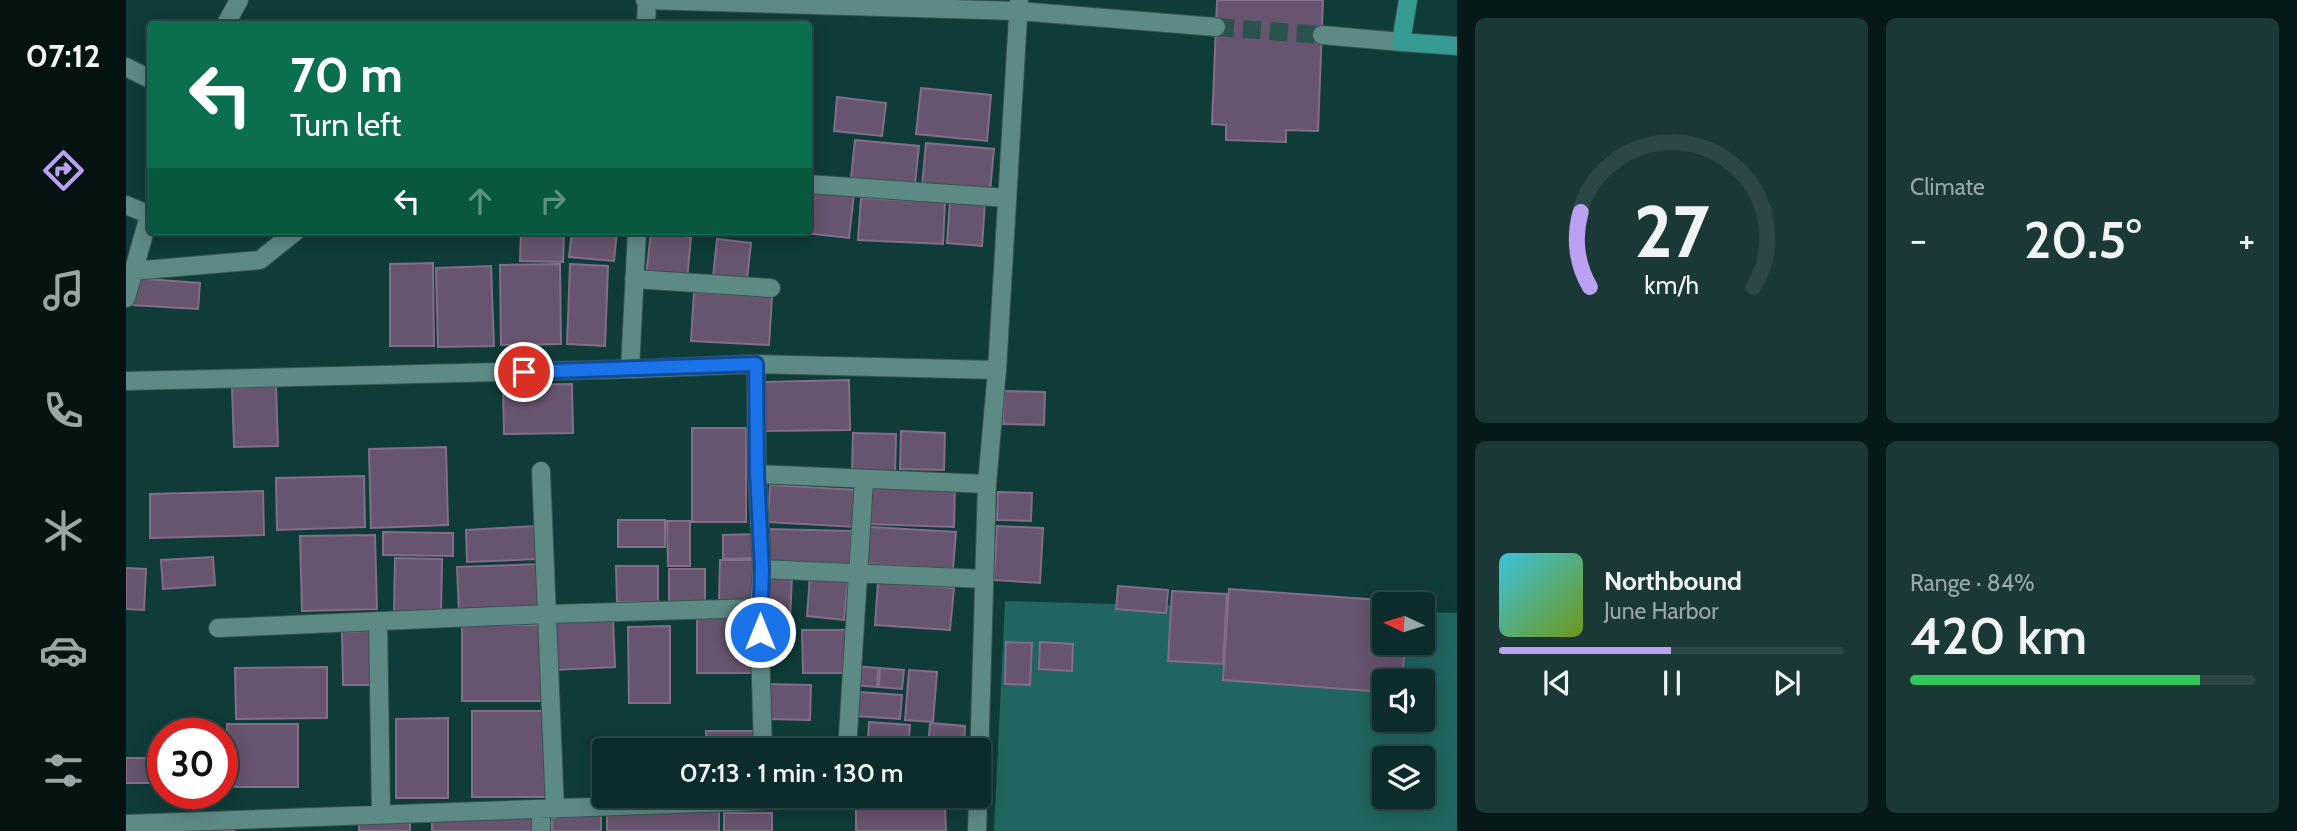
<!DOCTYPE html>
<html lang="en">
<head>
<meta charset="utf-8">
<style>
  body { margin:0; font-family:Cabin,sans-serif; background:#193836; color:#f1f3f6; height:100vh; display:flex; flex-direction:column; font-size:26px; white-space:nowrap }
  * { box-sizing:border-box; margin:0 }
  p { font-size:23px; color:#9aa7a8 }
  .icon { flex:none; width:38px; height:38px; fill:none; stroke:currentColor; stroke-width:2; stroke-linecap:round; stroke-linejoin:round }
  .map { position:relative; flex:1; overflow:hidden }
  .side { display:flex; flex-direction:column; gap:18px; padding:18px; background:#061817; width:840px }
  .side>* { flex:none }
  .banner { position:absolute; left:21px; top:21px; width:665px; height:214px; border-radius:7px; box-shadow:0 4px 18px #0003,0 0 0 2px #2b4847; background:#0b6e4f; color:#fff; overflow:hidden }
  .needle { width:46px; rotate:274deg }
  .controls { position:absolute; left:1246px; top:592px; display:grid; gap:14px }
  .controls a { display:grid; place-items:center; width:63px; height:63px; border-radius:7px; background:#0b2c2a; box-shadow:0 4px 18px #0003,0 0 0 2px #2b4847; font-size:35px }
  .speed { position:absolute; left:21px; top:718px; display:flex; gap:14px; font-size:35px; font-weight:700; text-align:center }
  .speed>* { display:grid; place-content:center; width:91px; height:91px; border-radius:50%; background:#0b2c2a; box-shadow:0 4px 18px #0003,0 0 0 2px #2b4847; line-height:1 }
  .speed .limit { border:10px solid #d22; background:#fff; color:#111 }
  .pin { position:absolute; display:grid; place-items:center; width:60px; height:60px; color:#fff; margin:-30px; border:4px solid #fff; border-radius:50%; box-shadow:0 2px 7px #0007 }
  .me { position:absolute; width:77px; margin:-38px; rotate:0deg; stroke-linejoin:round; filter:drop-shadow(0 0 5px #0008) }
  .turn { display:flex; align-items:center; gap:24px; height:147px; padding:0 28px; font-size:32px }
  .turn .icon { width:91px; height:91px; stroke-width:2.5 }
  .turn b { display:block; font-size:49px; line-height:60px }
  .lanes { display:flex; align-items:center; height:66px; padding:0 28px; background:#0003; justify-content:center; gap:35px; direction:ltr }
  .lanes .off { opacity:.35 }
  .big { font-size:52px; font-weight:600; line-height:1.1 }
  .side .widget { flex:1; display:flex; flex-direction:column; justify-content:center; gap:10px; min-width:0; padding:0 24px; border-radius:10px; background:#193836 }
  .side .dial { align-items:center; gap:0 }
  .dial svg { height:182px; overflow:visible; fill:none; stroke:#2b4847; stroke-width:7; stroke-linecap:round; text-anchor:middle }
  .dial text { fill:#f1f3f6; stroke:none }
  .song { display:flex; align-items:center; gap:21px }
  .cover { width:84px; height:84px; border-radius:10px; background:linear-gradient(135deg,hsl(190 70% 55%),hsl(80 70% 35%)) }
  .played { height:7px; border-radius:4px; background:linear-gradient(90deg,#bca0f2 50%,#2b4847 50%) }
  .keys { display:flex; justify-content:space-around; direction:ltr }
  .heat { display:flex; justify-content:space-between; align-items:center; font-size:38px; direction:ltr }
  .charge { height:10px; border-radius:5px; background:linear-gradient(90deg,#34c759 84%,#2b4847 0) }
  .side .tiles { flex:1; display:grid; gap:18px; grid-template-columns:repeat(2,1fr) }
  .trip { position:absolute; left:466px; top:738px; width:399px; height:70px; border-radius:7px; background:#0b2c2a; box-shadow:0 4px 18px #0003,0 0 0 2px #2b4847; font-weight:600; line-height:70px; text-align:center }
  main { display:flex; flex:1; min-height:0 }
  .tab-bar { display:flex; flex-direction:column; width:126px; justify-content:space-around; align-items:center; background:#041211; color:#9aa7a8 }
  .tab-bar .icon { width:49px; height:49px }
  .tab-bar .on { color:#bca0f2 }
  .tab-bar b { font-size:32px; color:#f1f3f6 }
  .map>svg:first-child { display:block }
</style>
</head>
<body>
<main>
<nav class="tab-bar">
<b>07:12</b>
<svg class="icon on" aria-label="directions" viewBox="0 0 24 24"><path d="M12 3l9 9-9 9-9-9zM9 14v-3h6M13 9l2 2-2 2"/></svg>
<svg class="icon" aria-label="music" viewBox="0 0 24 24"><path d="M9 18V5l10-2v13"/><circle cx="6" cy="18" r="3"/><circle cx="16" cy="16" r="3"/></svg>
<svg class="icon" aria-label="phone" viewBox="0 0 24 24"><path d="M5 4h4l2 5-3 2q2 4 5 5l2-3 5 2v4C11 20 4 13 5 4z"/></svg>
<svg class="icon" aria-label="climate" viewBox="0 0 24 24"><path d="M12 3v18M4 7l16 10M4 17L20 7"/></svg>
<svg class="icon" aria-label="car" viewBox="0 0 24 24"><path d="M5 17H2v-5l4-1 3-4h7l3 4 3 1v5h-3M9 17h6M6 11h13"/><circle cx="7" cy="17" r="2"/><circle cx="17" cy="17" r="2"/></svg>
<svg class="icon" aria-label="filters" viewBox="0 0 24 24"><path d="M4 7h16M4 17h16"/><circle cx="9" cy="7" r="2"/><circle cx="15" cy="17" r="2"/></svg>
</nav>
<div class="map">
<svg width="1331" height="831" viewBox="0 0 1331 831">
  <rect width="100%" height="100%" fill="#0f3b38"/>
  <!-- green -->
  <path fill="#20655f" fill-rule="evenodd" d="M 879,601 L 1258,611 L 1258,642 L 1297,642 L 1297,612 L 1331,613 L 1331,831 L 868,831 ZM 1258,681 L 1297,681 L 1297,719 L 1258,719 ZM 1258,758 L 1297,758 L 1297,796 L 1258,796 Z"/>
  <!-- building -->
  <path fill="#67546e" stroke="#826e89" stroke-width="2" d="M 1091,0 L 1197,0 L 1192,131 L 1160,130 L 1160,142 L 1100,140 L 1100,125 L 1086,124 Z
    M 795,88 L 865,95 L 861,141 L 790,134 Z
    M 711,97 L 760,103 L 756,136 L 708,131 Z
    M 729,140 L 793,146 L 789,185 L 725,178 Z
    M 800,143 L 868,149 L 864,192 L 796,186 Z
    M 682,189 L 728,194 L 723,238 L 661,231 L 682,231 Z
    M 735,198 L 819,202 L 817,244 L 732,240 Z
    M 824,199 L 859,202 L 856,246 L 821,243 Z
    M 395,231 L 438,231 L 437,262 L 394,261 Z
    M 446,231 L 491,231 L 488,261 L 443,257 Z
    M 525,232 L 565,237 L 561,280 L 520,276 Z
    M 591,239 L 625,243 L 621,280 L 587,277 Z
    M 307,263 L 308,346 L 264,346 L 264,264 Z
    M 434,264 L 435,344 L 375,345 L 374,265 Z
    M 444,264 L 482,266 L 479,346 L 441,344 Z
    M 365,266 L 368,346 L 312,347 L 310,268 Z
    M 7,278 L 74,283 L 72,309 L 5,305 Z
    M 568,292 L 646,297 L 643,345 L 565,341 Z
    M 723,380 L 724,430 L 635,431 L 634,382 Z
    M 446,384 L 447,433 L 378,434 L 377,385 Z
    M 150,386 L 152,446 L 108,447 L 106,388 Z
    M 878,391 L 919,392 L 918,425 L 877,424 Z
    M 566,428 L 620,428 L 620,522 L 566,522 Z
    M 775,431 L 819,433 L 818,470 L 774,469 Z
    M 727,433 L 770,434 L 769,476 L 726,474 Z
    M 320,447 L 322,525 L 245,528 L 243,449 Z
    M 238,476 L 239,527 L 151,530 L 150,478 Z
    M 743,481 L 829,484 L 828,527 L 741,524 Z
    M 644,485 L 732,490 L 730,527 L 642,522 Z
    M 137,491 L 138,535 L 24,538 L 24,494 Z
    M 872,492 L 906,493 L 905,521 L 871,520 Z
    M 492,520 L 539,520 L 539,547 L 492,547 Z
    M 541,521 L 564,521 L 564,566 L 542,566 Z
    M 410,526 L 412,559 L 341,562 L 340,530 Z
    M 871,526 L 917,528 L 914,583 L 868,580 Z
    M 744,527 L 830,532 L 827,569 L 741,564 Z
    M 641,529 L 725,531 L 724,564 L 640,561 Z
    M 257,532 L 327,533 L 327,556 L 257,555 Z
    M 631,534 L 631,558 L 597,559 L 597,535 Z
    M 249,535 L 251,609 L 176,611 L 174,536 Z
    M 87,557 L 89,585 L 37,589 L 35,560 Z
    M 269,558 L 316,559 L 315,615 L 268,614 Z
    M 594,560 L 632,560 L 632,601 L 593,601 Z
    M 416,564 L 418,610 L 333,613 L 331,567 Z
    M 490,566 L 532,566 L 532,602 L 491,602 Z
    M 0,568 L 20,569 L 18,610 L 0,609 Z
    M 543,569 L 579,569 L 579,604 L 543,604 Z
    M 640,575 L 666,576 L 664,619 L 637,618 Z
    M 684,575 L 722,579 L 718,620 L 681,616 Z
    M 752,582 L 828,588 L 824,630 L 749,625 Z
    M 992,586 L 1042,590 L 1040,613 L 990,609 Z
    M 1103,589 L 1282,602 L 1282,604 L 1258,604 L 1258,642 L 1279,642 L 1276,681 L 1258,681 L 1258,692 L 1097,680 Z
    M 1046,591 L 1101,594 L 1097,664 L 1042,661 Z
    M 571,615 L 628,615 L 628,673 L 571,673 Z
    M 487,619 L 489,667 L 429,670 L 426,622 Z
    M 336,625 L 420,625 L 420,701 L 336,701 Z
    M 544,626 L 544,703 L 503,703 L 502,627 Z
    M 676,630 L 719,630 L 719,673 L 677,673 Z
    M 245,631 L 246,685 L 217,685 L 216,632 Z
    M 880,642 L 906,643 L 904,685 L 879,684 Z
    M 914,642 L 947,644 L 946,671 L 913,669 Z
    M 728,666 L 752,668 L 751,687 L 726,685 Z
    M 201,667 L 201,718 L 110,719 L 109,668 Z
    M 754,668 L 778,670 L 776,689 L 753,687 Z
    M 783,670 L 811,672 L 807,722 L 779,720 Z
    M 641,684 L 685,685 L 684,720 L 640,719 Z
    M 733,692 L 776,695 L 774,719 L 731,716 Z
    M 346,711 L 423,711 L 423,797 L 346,797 Z
    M 322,718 L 322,798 L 270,798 L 270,719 Z
    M 743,722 L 784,725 L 782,751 L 741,750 Z
    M 804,723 L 839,726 L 838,750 L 802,747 Z
    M 101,724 L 172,724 L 172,787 L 102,787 Z
    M 580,731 L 634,731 L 634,751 L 580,751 Z
    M 0,758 L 37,758 L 37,783 L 0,783 Z
    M 730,806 L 819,806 L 820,831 L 730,831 Z
    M 481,810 L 593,811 L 593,831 L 481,831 Z
    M 598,813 L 646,813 L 646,831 L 598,831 Z
    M 426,815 L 475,815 L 475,831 L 426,831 Z
    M 408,817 L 408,831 L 306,831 L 306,821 Z
    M 233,822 L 284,822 L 284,831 L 233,831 Z
    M 108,826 L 108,831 L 47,831 Z"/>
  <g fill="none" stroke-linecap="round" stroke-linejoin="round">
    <!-- secondary-tunnel -->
    <path stroke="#2a524f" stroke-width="18" stroke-dasharray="18 9" stroke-linecap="butt" d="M 1090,27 L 1196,35"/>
    <defs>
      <path id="street" d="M 100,24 L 113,0
        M 520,24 L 521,0
        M 0,67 L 24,79
        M 682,184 L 881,198
        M 0,205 L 24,215
        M 6,271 L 134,260 L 170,231
        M 508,279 L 645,288
        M 0,298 L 24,212
        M 630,364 L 631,474 L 636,569 L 633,608 L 637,751
        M 504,369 L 511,231
        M 0,381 L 504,369 L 630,364 L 871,370
        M 415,471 L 429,810
        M 631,474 L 861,484
        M 636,569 L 858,579
        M 252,621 L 255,814
        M 92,628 L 422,614 L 633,608
        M 721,751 L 738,480
        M 0,824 L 766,796
        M 415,831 L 415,810"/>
      <path id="secondary" d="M 519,0 L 892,11 L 1090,27
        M 1196,35 L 1275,42
        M 851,831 L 861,484 L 871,370 L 893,0"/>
      <path id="primary" d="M 1282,0 L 1275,42 L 1331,46"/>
    </defs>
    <!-- street casing -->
    <use href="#street" stroke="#365451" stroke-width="20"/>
    <!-- secondary casing -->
    <use href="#secondary" stroke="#365451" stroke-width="20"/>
    <!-- primary casing -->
    <use href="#primary" stroke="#365451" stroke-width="20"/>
    <!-- street -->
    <use href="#street" stroke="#5e8a85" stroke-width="18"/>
    <!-- secondary -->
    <use href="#secondary" stroke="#5e8a85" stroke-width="18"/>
    <!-- primary -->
    <use href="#primary" stroke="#359b93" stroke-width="18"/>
  </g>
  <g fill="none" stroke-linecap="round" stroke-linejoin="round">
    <defs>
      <path id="route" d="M 398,372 L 630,364 L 631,474 L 636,569 L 634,632"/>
    </defs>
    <!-- route casing -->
    <use href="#route" stroke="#114b97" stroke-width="18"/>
    <!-- route -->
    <use href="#route" stroke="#1a73e8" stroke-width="12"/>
  </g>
</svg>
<div class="controls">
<a><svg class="needle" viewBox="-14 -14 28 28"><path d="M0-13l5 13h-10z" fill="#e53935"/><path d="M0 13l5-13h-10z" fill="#9aa7a8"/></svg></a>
<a><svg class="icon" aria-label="sound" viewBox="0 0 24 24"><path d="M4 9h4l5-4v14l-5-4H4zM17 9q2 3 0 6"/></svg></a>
<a><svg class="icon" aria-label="layers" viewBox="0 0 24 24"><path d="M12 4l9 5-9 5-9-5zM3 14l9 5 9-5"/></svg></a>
</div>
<div class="speed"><div class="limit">30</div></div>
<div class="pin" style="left:398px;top:372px;background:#d93025"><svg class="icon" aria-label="arrive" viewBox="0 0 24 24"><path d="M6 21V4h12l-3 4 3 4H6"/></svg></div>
<svg class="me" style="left:634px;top:632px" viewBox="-20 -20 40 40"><circle r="17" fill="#1a73e8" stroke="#fff" stroke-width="3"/><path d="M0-11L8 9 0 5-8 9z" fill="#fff"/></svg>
<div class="trip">07:13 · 1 min · 130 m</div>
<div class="banner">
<div class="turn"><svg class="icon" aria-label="left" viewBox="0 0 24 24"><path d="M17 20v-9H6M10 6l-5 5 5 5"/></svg><div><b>70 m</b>Turn left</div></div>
<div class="lanes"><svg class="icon" aria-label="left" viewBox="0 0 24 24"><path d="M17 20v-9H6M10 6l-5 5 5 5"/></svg><svg class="icon off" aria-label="ahead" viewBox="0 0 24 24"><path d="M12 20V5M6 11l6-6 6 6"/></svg><svg class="icon off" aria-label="right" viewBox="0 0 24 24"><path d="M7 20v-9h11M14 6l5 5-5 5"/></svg></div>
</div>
</div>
<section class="side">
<div class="tiles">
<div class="widget dial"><svg viewBox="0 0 100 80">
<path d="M14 69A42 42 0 1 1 86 69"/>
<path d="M14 69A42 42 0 0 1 10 36" stroke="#bca0f2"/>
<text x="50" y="56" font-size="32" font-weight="700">27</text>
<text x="50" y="72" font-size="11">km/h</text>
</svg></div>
<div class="widget"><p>Climate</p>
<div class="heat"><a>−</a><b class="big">20.5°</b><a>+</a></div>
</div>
<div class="widget">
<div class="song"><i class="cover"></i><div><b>Northbound</b><p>June Harbor</p></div></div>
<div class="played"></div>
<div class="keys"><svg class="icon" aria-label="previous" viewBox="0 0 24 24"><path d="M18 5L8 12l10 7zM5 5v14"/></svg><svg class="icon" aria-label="pause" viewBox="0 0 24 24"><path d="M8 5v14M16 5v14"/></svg><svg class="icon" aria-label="next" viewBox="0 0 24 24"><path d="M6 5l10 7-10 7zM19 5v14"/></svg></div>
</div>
<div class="widget"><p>Range · 84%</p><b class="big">420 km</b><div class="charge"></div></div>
</div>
</section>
</main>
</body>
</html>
